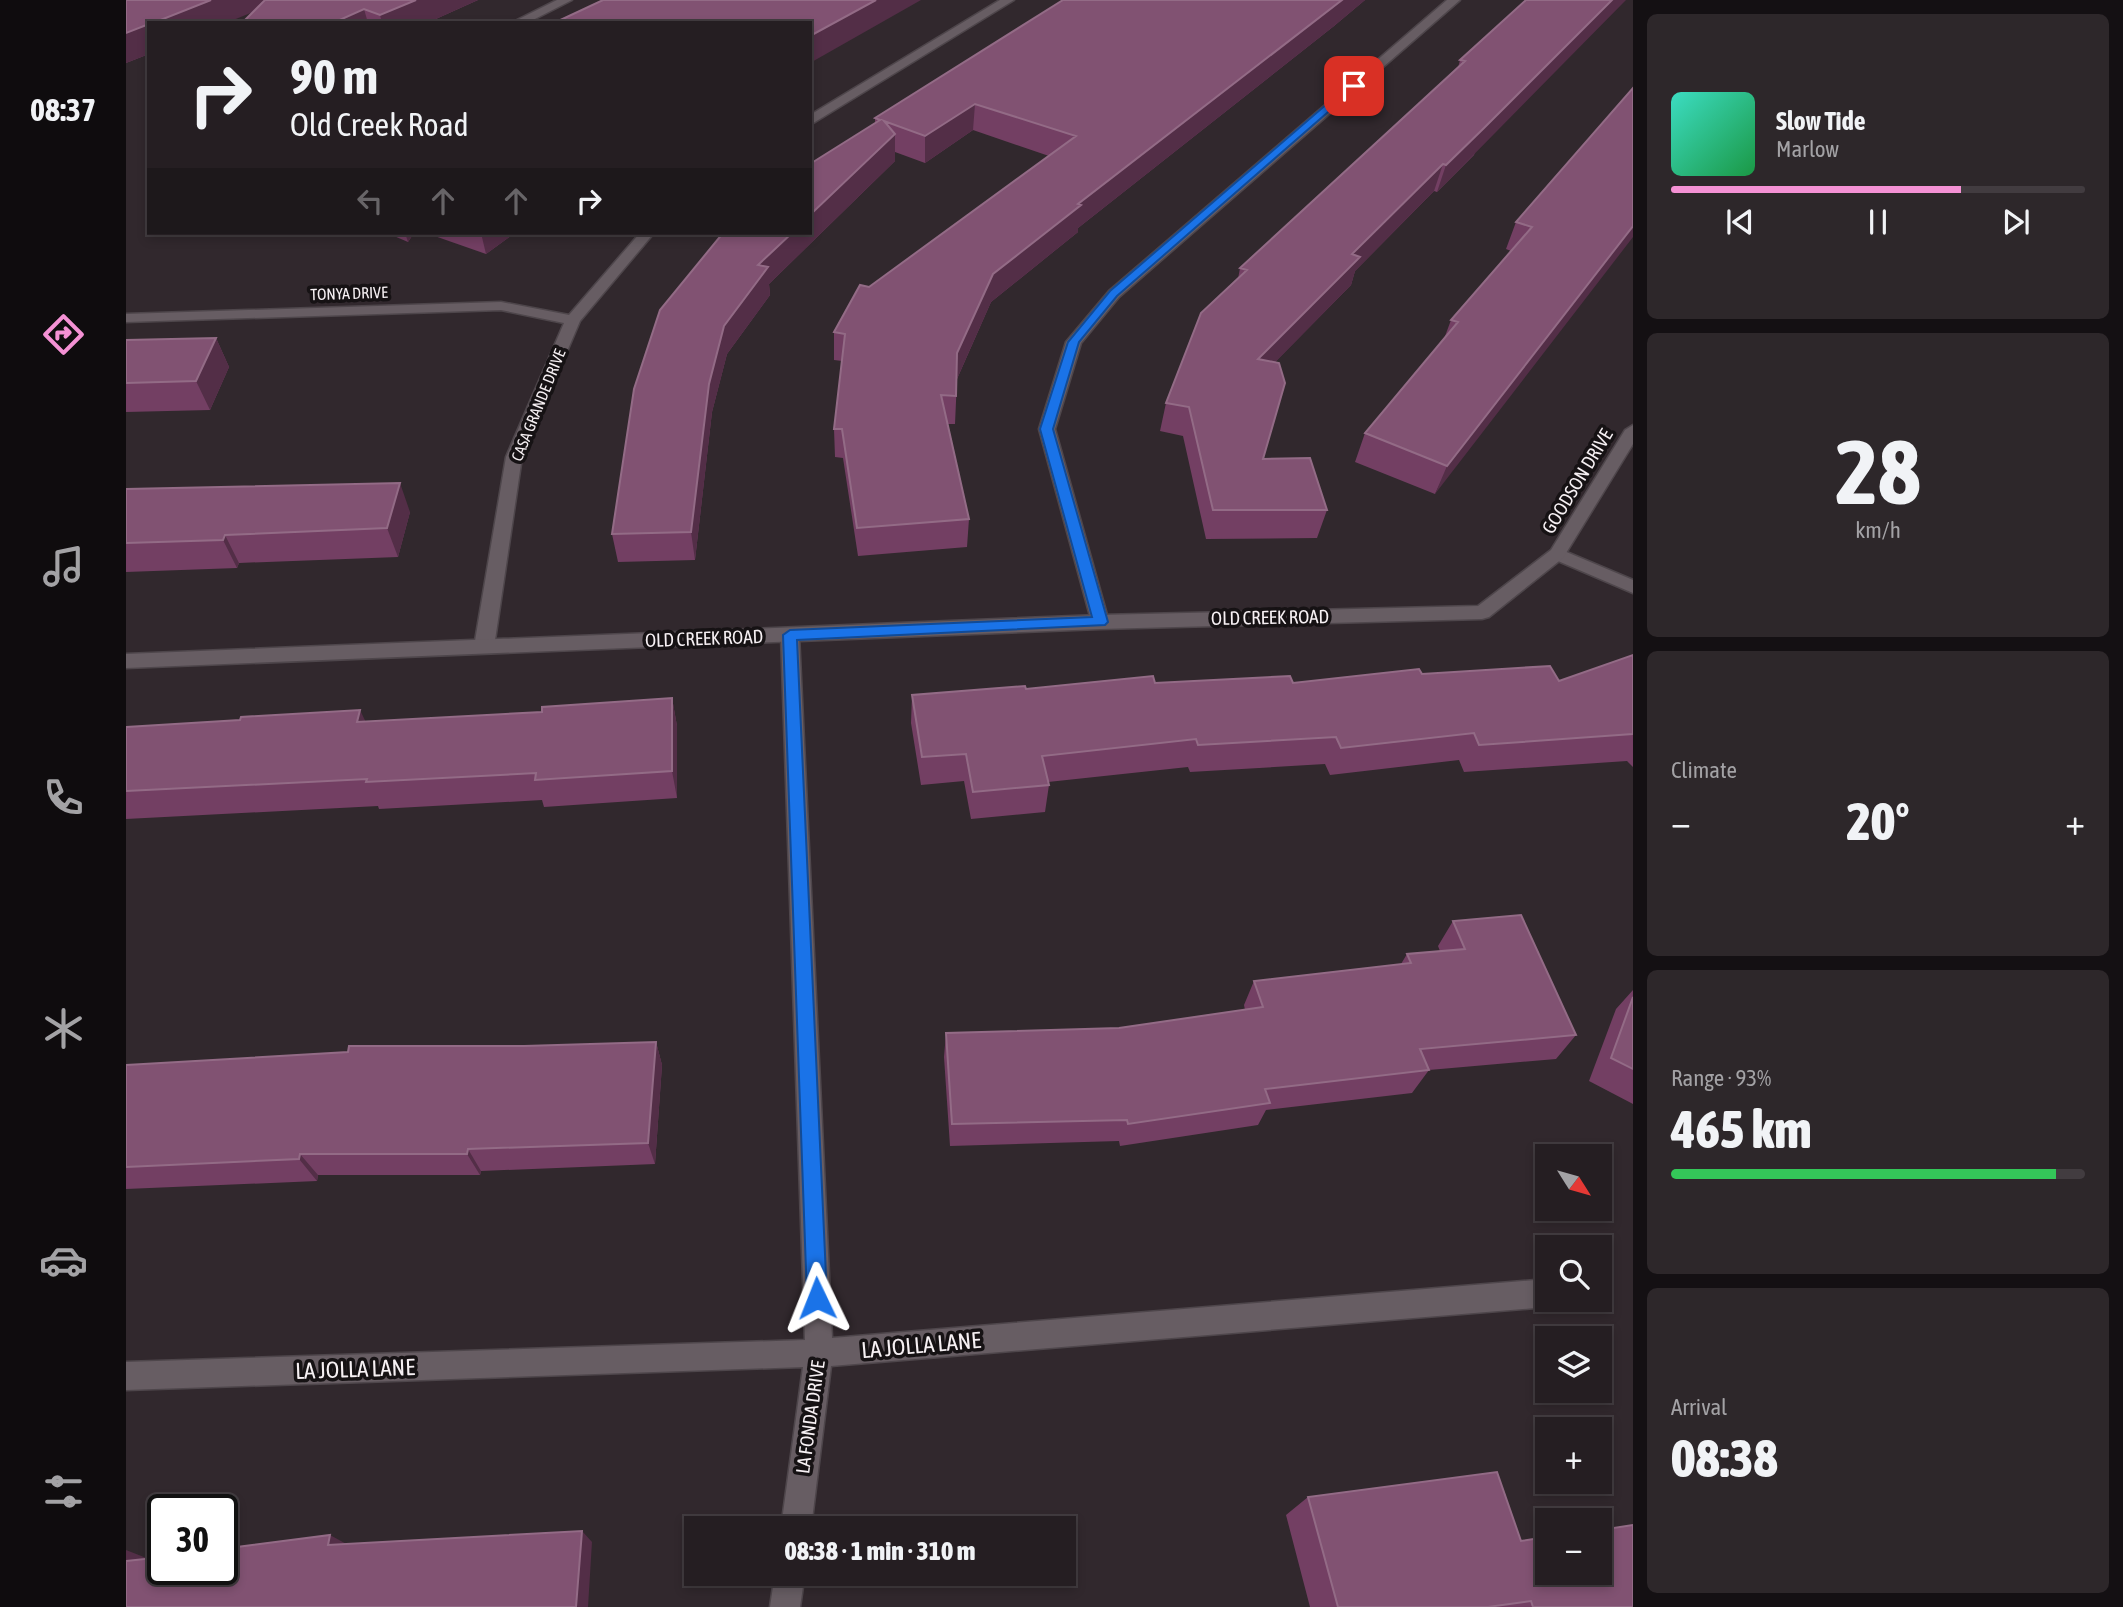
<!DOCTYPE html>
<html lang="en">
<head>
<meta charset="utf-8">
<style>
  body { margin:0; font-family:"Asap Condensed",sans-serif; background:#2d272a; color:#f1f3f6; height:100vh; display:flex; flex-direction:column; font-size:26px; white-space:nowrap }
  * { box-sizing:border-box; margin:0 }
  p { font-size:23px; color:#a3a2a5 }
  .icon { flex:none; width:38px; height:38px; fill:none; stroke:currentColor; stroke-width:2; stroke-linecap:round; stroke-linejoin:round }
  .map { position:relative; flex:1; overflow:hidden }
  .sheet { display:flex; flex-direction:column; gap:14px; padding:14px; background:#141013; width:490px }
  .sheet>* { flex:none }
  .top-card { position:absolute; left:21px; top:21px; width:665px; height:214px; border-radius:0px; box-shadow:0 4px 10px #0003,0 0 0 2px #423c40; background:#251e22; color:#f1f3f6; overflow:hidden }
  .needle { width:46px; rotate:127deg }
  .buttons { position:absolute; left:1409px; top:1144px; display:grid; gap:14px }
  .buttons a { display:grid; place-items:center; width:77px; height:77px; border-radius:0px; background:#251e22; box-shadow:0 4px 10px #0003,0 0 0 2px #423c40; font-size:35px }
  .speed { position:absolute; left:21px; top:1494px; display:flex; gap:14px; font-size:35px; font-weight:700; text-align:center }
  .speed>* { display:grid; place-content:center; width:91px; height:91px; border-radius:50%; background:#251e22; box-shadow:0 4px 10px #0003,0 0 0 2px #423c40; line-height:1 }
  .speed .limit { border:4px solid #111; border-radius:10px; background:#fff; color:#111 }
  .pin { position:absolute; display:grid; place-items:center; width:60px; height:60px; color:#fff; margin:-30px; border-radius:14px; box-shadow:0 4px 10px #0006 }
  .me { position:absolute; width:77px; margin:-38px; rotate:358deg; stroke-linejoin:round; filter:drop-shadow(0 0 5px #0008) }
  .turn { display:flex; align-items:center; gap:24px; height:147px; padding:0 28px; font-size:32px }
  .turn .icon { width:91px; height:91px; stroke-width:2.5 }
  .turn b { display:block; font-size:49px; line-height:60px }
  .lanes { display:flex; align-items:center; height:66px; padding:0 28px; background:#0003; justify-content:center; gap:35px; direction:ltr }
  .lanes .off { opacity:.35 }
  .big { font-size:52px; font-weight:800; line-height:1.1 }
  .sheet .tile { flex:1; display:flex; flex-direction:column; justify-content:center; gap:10px; min-width:0; padding:0 24px; border-radius:10px; background:#2d272a }
  .sheet .dial { align-items:center; gap:0 }
  .dial b { font-size:91px; line-height:1 }
  .song { display:flex; align-items:center; gap:21px }
  .cover { width:84px; height:84px; border-radius:10px; background:linear-gradient(135deg,hsl(170 70% 55%),hsl(140 70% 35%)) }
  .played { height:7px; border-radius:4px; background:linear-gradient(90deg,#f491d4 70%,#423c40 70%) }
  .keys { display:flex; justify-content:space-around; direction:ltr }
  .heat { display:flex; justify-content:space-between; align-items:center; font-size:38px; direction:ltr }
  .charge { height:10px; border-radius:5px; background:linear-gradient(90deg,#34c759 93%,#423c40 0) }
  .trip { position:absolute; left:558px; top:1516px; width:392px; height:70px; border-radius:0px; background:#251e22; box-shadow:0 4px 10px #0003,0 0 0 2px #423c40; font-weight:800; line-height:70px; text-align:center }
  main { display:flex; flex:1; min-height:0 }
  .tabs { display:flex; flex-direction:column; width:126px; justify-content:space-around; align-items:center; background:#0f0c0e; color:#a3a2a5 }
  .tabs .icon { width:49px; height:49px }
  .tabs .on { color:#f491d4 }
  .tabs b { font-size:32px; color:#f1f3f6 }
  .map>svg:first-child { display:block }
</style>
</head>
<body>
<main>
<nav class="tabs">
<b>08:37</b>
<svg class="icon on" aria-label="directions" viewBox="0 0 24 24"><path d="M12 3l9 9-9 9-9-9zM9 14v-3h6M13 9l2 2-2 2"/></svg>
<svg class="icon" aria-label="music" viewBox="0 0 24 24"><path d="M9 18V5l10-2v13"/><circle cx="6" cy="18" r="3"/><circle cx="16" cy="16" r="3"/></svg>
<svg class="icon" aria-label="phone" viewBox="0 0 24 24"><path d="M5 4h4l2 5-3 2q2 4 5 5l2-3 5 2v4C11 20 4 13 5 4z"/></svg>
<svg class="icon" aria-label="climate" viewBox="0 0 24 24"><path d="M12 3v18M4 7l16 10M4 17L20 7"/></svg>
<svg class="icon" aria-label="car" viewBox="0 0 24 24"><path d="M5 17H2v-5l4-1 3-4h7l3 4 3 1v5h-3M9 17h6M6 11h13"/><circle cx="7" cy="17" r="2"/><circle cx="17" cy="17" r="2"/></svg>
<svg class="icon" aria-label="filters" viewBox="0 0 24 24"><path d="M4 7h16M4 17h16"/><circle cx="9" cy="7" r="2"/><circle cx="15" cy="17" r="2"/></svg>
</nav>
<div class="map">
<svg width="1507" height="1607" viewBox="0 0 1507 1607">
  <rect width="100%" height="100%" fill="#31282d"/>
  <g fill="none" stroke-linecap="round" stroke-linejoin="round">
    <defs>
      <path id="minor" d="M 431,0 L 446,0 L 401,23 L 385,23 Z
        M 874,0 L 888,0 L 684,125 L 684,115 Z
        M 1321,0 L 1334,0 L 993,297 L 955,343 L 929,429 L 983,622 L 981,627 L 967,627 L 913,429 L 940,342 L 983,291 Z
        M 514,233 L 528,233 L 454,321 L 396,457 L 368,647 L 365,652 L 351,652 L 348,647 L 380,457 L 438,323 L 375,310 L 0,322 L 0,314 L 375,302 L 443,315 Z
        M 1431,548 L 1507,580 L 1507,593 L 1425,558 L 1422,554 Z
        M 664,628 L 671,630 L 673,635 L 706,1338 L 1421,1279 L 1421,1300 L 1432,1300 L 1431,1303 L 1421,1307 L 705,1366 L 685,1528 L 655,1528 L 677,1367 L 0,1390 L 0,1362 L 679,1340 L 655,635 L 657,630 Z
        M 649,1573 L 679,1573 L 674,1607 L 644,1607 Z"/>
      <path id="tertiary" d="M 1507,425 L 1507,444 L 1437,558 L 1363,617 L 1356,619 L 974,629 L 0,668 L 0,654 L 974,615 L 1352,606 L 1425,550 L 1499,430 Z"/>
    </defs>
    <!-- minor casing -->
    <use href="#minor" stroke="#4e464b" stroke-width="3"/>
    <!-- tertiary casing -->
    <use href="#tertiary" stroke="#4e464b" stroke-width="3"/>
    <!-- minor -->
    <use href="#minor" fill="#675d63" fill-rule="evenodd"/>
    <!-- tertiary -->
    <use href="#tertiary" fill="#675d63" fill-rule="evenodd"/>
  </g>
  <!-- wall -->
  <path fill="#733f63" d="M 0,0 L 352,0 L 301,23 L 116,23 L 127,12 L 23,23 L 23,54 L 0,63 Z
    M 937,0 L 1239,0 L 1208,26 L 952,228 L 952,232 L 865,302 L 831,379 L 829,424 L 822,424 L 843,519 L 841,547 L 732,556 L 717,458 L 709,457 L 708,429 L 716,361 L 708,360 L 708,332 L 743,287 L 923,156 L 847,130 L 799,163 L 769,152 L 769,161 L 643,284 L 644,295 L 601,354 L 586,412 L 569,560 L 492,562 L 486,534 L 508,389 L 749,123 L 749,118 Z
    M 1400,0 L 1348,155 L 1311,192 L 1308,191 L 1229,271 L 1225,285 L 1149,362 L 1137,459 L 1201,510 L 1191,538 L 1080,539 L 1057,436 L 1034,431 L 1040,403 L 1112,279 L 1114,268 L 1332,68 L 1334,60 Z
    M 1507,88 L 1309,494 L 1229,462 L 1239,433 L 1318,339 L 1325,320 L 1385,251 L 1380,249 L 1390,222 Z
    M 261,233 L 288,233 L 282,242 Z
    M 300,233 L 389,233 L 360,254 Z
    M 90,338 L 103,367 L 84,410 L 0,412 L 0,340 Z
    M 0,489 L 284,512 L 272,557 L 113,563 L 111,568 L 0,572 Z
    M 1507,655 L 1507,767 L 1501,761 L 1338,772 L 1333,760 L 1204,775 L 1199,764 L 1064,772 L 1062,767 L 922,782 L 923,785 L 919,812 L 845,819 L 838,781 L 795,785 L 785,723 L 786,695 L 1029,683 L 1167,683 L 1296,674 L 1433,681 Z
    M 546,698 L 551,726 L 551,798 L 418,807 L 416,800 L 253,809 L 252,806 L 0,819 L 0,727 L 240,722 L 416,712 Z
    M 1327,921 L 1450,1035 L 1430,1059 L 1303,1070 L 1286,1093 L 1140,1110 L 1132,1125 L 994,1146 L 993,1141 L 824,1146 L 818,1057 L 820,1033 L 993,1028 L 1119,1010 L 1118,1005 L 1128,981 L 1275,964 L 1281,954 L 1314,951 L 1312,946 Z
    M 1507,990 L 1507,1104 L 1463,1081 L 1490,1009 Z
    M 530,1042 L 536,1065 L 529,1164 L 355,1171 L 354,1175 L 192,1175 L 191,1181 L 0,1189 L 0,1065 L 398,1046 Z
    M 1182,1497 L 1395,1541 L 1507,1607 L 1184,1607 L 1160,1515 Z"/>
  <!-- shaded-wall -->
  <path fill="#532e47" d="M 85,0 L 156,0 L 100,23 L 27,23 Z
    M 290,0 L 352,0 L 301,23 L 256,23 L 254,15 Z
    M 750,0 L 795,0 L 684,63 L 684,36 Z
    M 1216,0 L 1239,0 L 1208,26 L 952,228 L 952,232 L 865,302 L 830,381 L 831,353 L 867,274 L 952,204 Z
    M 1486,0 L 1500,0 L 1311,192 L 1320,165 Z
    M 238,9 L 242,23 L 207,23 Z
    M 23,24 L 23,54 L 0,63 L 0,33 Z
    M 849,104 L 847,130 L 799,163 L 799,136 Z
    M 769,134 L 769,161 L 643,284 L 644,295 L 601,354 L 586,412 L 569,560 L 565,532 L 583,384 L 598,326 L 632,265 L 666,233 L 684,233 L 684,215 Z
    M 1317,164 L 1308,191 L 1229,271 L 1225,285 L 1125,387 L 1132,359 L 1226,254 Z
    M 1507,226 L 1507,237 L 1309,494 L 1321,466 Z
    M 279,233 L 288,233 L 282,242 Z
    M 355,233 L 389,233 L 360,254 Z
    M 90,338 L 103,367 L 84,410 L 70,381 Z
    M 274,483 L 284,512 L 272,557 L 261,528 Z
    M 99,535 L 113,563 L 111,568 L 97,540 Z
    M 546,698 L 551,726 L 551,798 L 546,771 Z
    M 234,710 L 247,737 L 231,722 Z
    M 530,1042 L 536,1065 L 529,1164 L 522,1143 Z
    M 342,1149 L 355,1171 L 354,1175 L 341,1154 Z
    M 174,1154 L 192,1175 L 191,1181 L 173,1159 Z
    M 456,1531 L 466,1542 L 462,1607 L 450,1607 Z
    M 204,1535 L 224,1546 L 202,1545 Z
    M 0,1550 L 28,1561 L 0,1563 Z"/>
  <!-- building -->
  <path fill="#815272" stroke="#936b86" stroke-width="2" d="M 0,0 L 85,0 L 27,23 L 23,23 L 23,24 L 0,33 Z
    M 139,0 L 290,0 L 254,15 L 238,9 L 207,23 L 116,23 Z
    M 477,0 L 750,0 L 684,36 L 684,23 L 428,23 Z
    M 937,0 L 1216,0 L 952,204 L 955,205 L 867,274 L 831,353 L 830,396 L 815,395 L 843,519 L 731,528 L 716,429 L 708,429 L 719,334 L 708,332 L 734,285 L 743,287 L 950,136 L 849,104 L 799,136 L 758,121 L 769,134 L 684,215 L 684,164 L 754,120 L 749,118 Z
    M 1400,0 L 1486,0 L 1358,128 L 1320,165 L 1317,164 L 1226,254 L 1234,257 L 1132,359 L 1153,363 L 1159,383 L 1137,459 L 1184,458 L 1201,510 L 1087,510 L 1063,407 L 1040,403 L 1075,313 L 1121,270 L 1114,268 L 1339,61 L 1334,60 Z
    M 1507,88 L 1507,226 L 1321,466 L 1239,433 L 1332,322 L 1325,320 L 1406,227 L 1390,222 Z
    M 597,233 L 666,233 L 632,265 L 642,267 L 598,326 L 583,384 L 565,532 L 486,534 L 508,389 L 534,310 Z
    M 90,338 L 70,381 L 0,383 L 0,340 Z
    M 274,483 L 261,528 L 99,535 L 97,540 L 0,543 L 0,489 Z
    M 1507,655 L 1507,734 L 1353,745 L 1348,733 L 1215,748 L 1210,737 L 1072,745 L 1070,739 L 916,756 L 923,785 L 847,792 L 840,754 L 796,757 L 786,695 L 899,686 L 900,689 L 1027,676 L 1029,683 L 1164,676 L 1167,683 L 1293,669 L 1296,674 L 1424,666 L 1433,681 Z
    M 546,698 L 546,771 L 409,780 L 410,773 L 240,782 L 241,779 L 0,791 L 0,727 L 114,720 L 115,717 L 234,710 L 231,722 L 416,712 L 416,707 Z
    M 1395,915 L 1450,1035 L 1294,1049 L 1303,1070 L 1139,1089 L 1144,1103 L 1002,1124 L 1001,1120 L 826,1124 L 820,1033 L 993,1028 L 1137,1007 L 1128,981 L 1285,963 L 1281,954 L 1339,949 L 1327,921 Z
    M 1507,997 L 1507,1069 L 1485,1058 Z
    M 530,1042 L 522,1143 L 342,1149 L 341,1154 L 174,1154 L 173,1159 L 0,1167 L 0,1065 L 222,1052 L 223,1046 L 398,1046 Z
    M 1371,1472 L 1395,1541 L 1421,1537 L 1421,1573 L 1474,1573 L 1474,1530 L 1507,1525 L 1507,1607 L 1407,1607 L 1405,1601 L 1362,1607 L 1212,1607 L 1182,1497 Z
    M 456,1531 L 450,1607 L 0,1607 L 0,1561 L 37,1557 L 37,1570 L 96,1570 L 96,1549 L 204,1535 L 202,1545 Z"/>
  <!-- route -->
  <path fill="#1a73e8" stroke="#114b97" stroke-width="2" d="M 1224,84 L 1232,86 L 991,296 L 953,342 L 927,429 L 982,622 L 979,625 L 671,640 L 701,1298 L 698,1305 L 691,1308 L 684,1305 L 681,1298 L 657,635 L 664,630 L 966,617 L 914,429 L 942,342 L 984,291 Z"/>
  <g text-anchor="middle" dominant-baseline="central" stroke-width="7" stroke-linejoin="round" paint-order="stroke">
    <!-- far-street labels -->
    <g font-size="16" fill="#f6f0f3" stroke="#161214">
      <text transform="translate(223 293) rotate(-2)">TONYA DRIVE</text>
      <text transform="translate(412 405) rotate(-68)">CASA GRANDE DRIVE</text>
    </g>
    <!-- street labels -->
    <g font-size="19" fill="#f6f0f3" stroke="#161214">
      <text transform="translate(1451 481) rotate(-59)">GOODSON DRIVE</text>
      <text transform="translate(1144 617) rotate(-1)">OLD CREEK ROAD</text>
      <text transform="translate(578 638) rotate(-2)">OLD CREEK ROAD</text>
      <text transform="translate(684 1417) rotate(-82)">LA FONDA DRIVE</text>
    </g>
    <!-- near-street labels -->
    <g font-size="23" fill="#f6f0f3" stroke="#161214">
      <text transform="translate(795 1345) rotate(-5)">LA JOLLA LANE</text>
      <text transform="translate(229 1369) rotate(-2)">LA JOLLA LANE</text>
    </g>
  </g>
</svg>
<div class="buttons">
<a><svg class="needle" viewBox="-14 -14 28 28"><path d="M0-13l5 13h-10z" fill="#e53935"/><path d="M0 13l5-13h-10z" fill="#a3a2a5"/></svg></a>
<a><svg class="icon" aria-label="search" viewBox="0 0 24 24"><circle cx="10" cy="10" r="6"/><path d="M15 15l6 6"/></svg></a>
<a><svg class="icon" aria-label="layers" viewBox="0 0 24 24"><path d="M12 4l9 5-9 5-9-5zM3 14l9 5 9-5"/></svg></a>
<a>+</a>
<a>−</a>
</div>
<div class="speed"><div class="limit">30</div></div>
<div class="pin" style="left:1228px;top:86px;background:#d93025"><svg class="icon" aria-label="arrive" viewBox="0 0 24 24"><path d="M6 21V4h12l-3 4 3 4H6"/></svg></div>
<svg class="me" style="left:691px;top:1298px" viewBox="-20 -20 40 40"><path d="M0-17L14 15 0 8-14 15z" fill="#1a73e8" stroke="#fff" stroke-width="4"/></svg>
<div class="trip">08:38 · 1 min · 310 m</div>
<div class="top-card">
<div class="turn"><svg class="icon" aria-label="right" viewBox="0 0 24 24"><path d="M7 20v-9h11M14 6l5 5-5 5"/></svg><div><b>90 m</b>Old Creek Road</div></div>
<div class="lanes"><svg class="icon off" aria-label="left" viewBox="0 0 24 24"><path d="M17 20v-9H6M10 6l-5 5 5 5"/></svg><svg class="icon off" aria-label="ahead" viewBox="0 0 24 24"><path d="M12 20V5M6 11l6-6 6 6"/></svg><svg class="icon off" aria-label="ahead" viewBox="0 0 24 24"><path d="M12 20V5M6 11l6-6 6 6"/></svg><svg class="icon" aria-label="right" viewBox="0 0 24 24"><path d="M7 20v-9h11M14 6l5 5-5 5"/></svg></div>
</div>
</div>
<section class="sheet">
<div class="tile">
<div class="song"><i class="cover"></i><div><b>Slow Tide</b><p>Marlow</p></div></div>
<div class="played"></div>
<div class="keys"><svg class="icon" aria-label="previous" viewBox="0 0 24 24"><path d="M18 5L8 12l10 7zM5 5v14"/></svg><svg class="icon" aria-label="pause" viewBox="0 0 24 24"><path d="M8 5v14M16 5v14"/></svg><svg class="icon" aria-label="next" viewBox="0 0 24 24"><path d="M6 5l10 7-10 7zM19 5v14"/></svg></div>
</div>
<div class="tile dial"><b>28</b><p>km/h</p></div>
<div class="tile"><p>Climate</p>
<div class="heat"><a>−</a><b class="big">20°</b><a>+</a></div>
</div>
<div class="tile"><p>Range · 93%</p><b class="big">465 km</b><div class="charge"></div></div>
<div class="tile"><p>Arrival</p><b class="big">08:38</b></div>
</section>
</main>
</body>
</html>
